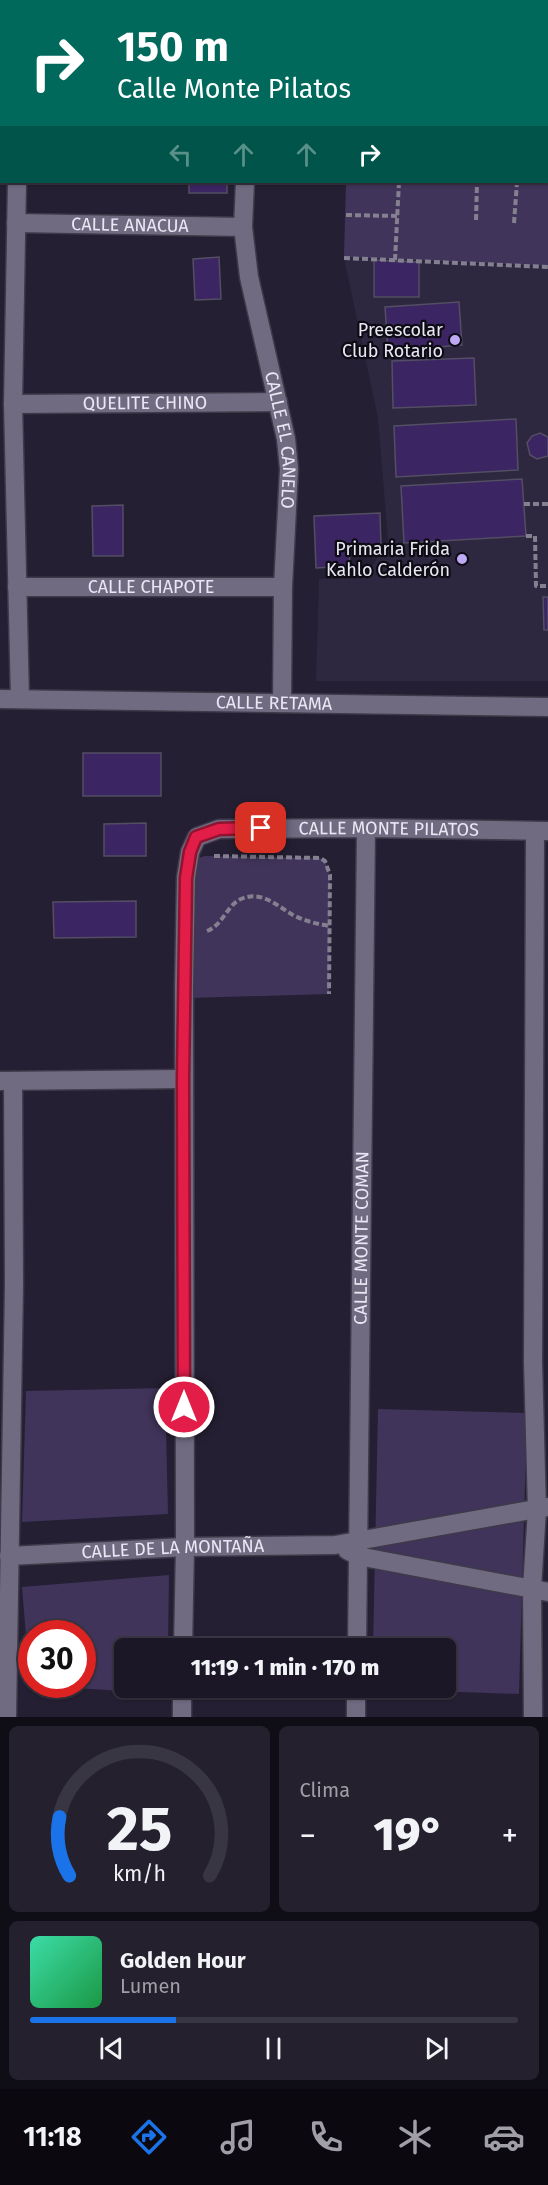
<!DOCTYPE html>
<html lang="es">
<head>
<meta charset="utf-8">
<style>
  body { margin:0; font-family:"Fira Sans",sans-serif; background:#24202e; color:#f1f3f6; height:100vh; display:flex; flex-direction:column; font-size:22px; white-space:nowrap }
  * { box-sizing:border-box; margin:0 }
  p { font-size:20px; color:#a09fa7 }
  .icon { flex:none; width:33px; height:33px; fill:none; stroke:currentColor; stroke-width:2; stroke-linecap:round; stroke-linejoin:round }
  .map { position:relative; height:1717px; overflow:hidden }
  .details { display:flex; flex-direction:column; gap:9px; padding:9px; background:#0f0d15; flex:1 }
  .details>* { flex:none }
  .top-card { position:absolute; left:0px; top:0px; width:549px; height:183px; box-shadow:0 2px 4px #0004,0 0 0 2px #393643; background:#00695c; color:#fff; overflow:hidden }
  .speed { position:absolute; left:18px; top:1620px; display:flex; gap:12px; font-size:30px; font-weight:700; text-align:center }
  .speed>* { display:grid; place-content:center; width:78px; height:78px; border-radius:50%; background:#1b1726; box-shadow:0 2px 4px #0004,0 0 0 2px #393643; line-height:1 }
  .speed .limit { border:9px solid #d22; background:#fff; color:#111 }
  .pin { position:absolute; display:grid; place-items:center; width:51px; height:51px; color:#fff; margin:-26px; border-radius:12px; box-shadow:0 3px 9px #0006 }
  .me { position:absolute; width:66px; margin:-33px; rotate:0deg; stroke-linejoin:round; filter:drop-shadow(0 0 4px #0008) }
  .turn { display:flex; align-items:center; gap:21px; height:126px; padding:0 18px; font-size:27px }
  .turn .icon { width:78px; height:78px; stroke-width:2.5 }
  .turn b { display:block; font-size:42px; line-height:51px }
  .lanes { display:flex; align-items:center; height:57px; padding:0 18px; background:#0003; justify-content:center; gap:30px; direction:ltr }
  .lanes .off { opacity:.35 }
  .big { font-size:45px; font-weight:800; line-height:1.1 }
  .details .tile { flex:1; display:flex; flex-direction:column; justify-content:center; gap:9px; min-width:0; padding:0 21px; border-radius:9px; background:#24202e }
  .details .dial { align-items:center; gap:0 }
  .dial svg { height:156px; overflow:visible; fill:none; stroke:#393643; stroke-width:7; stroke-linecap:round; text-anchor:middle }
  .dial text { fill:#f1f3f6; stroke:none }
  .song { display:flex; align-items:center; gap:18px }
  .cover { width:72px; height:72px; border-radius:9px; background:linear-gradient(135deg,hsl(160 70% 55%),hsl(140 70% 35%)) }
  .played { height:6px; border-radius:3px; background:linear-gradient(90deg,#1a73e8 30%,#393643 30%) }
  .keys { display:flex; justify-content:space-around; direction:ltr }
  .heat { display:flex; justify-content:space-between; align-items:center; font-size:33px; direction:ltr }
  .details .tiles { flex:1; display:grid; gap:9px; grid-template-columns:1fr 1fr }
  .tile:last-child { grid-column:span 2 }
  .trip { position:absolute; left:114px; top:1638px; width:342px; height:60px; border-radius:9px; background:#1b1726; box-shadow:0 2px 4px #0004,0 0 0 2px #393643; font-weight:800; line-height:60px; text-align:center }
  .tab-bar { display:flex; height:96px; justify-content:space-around; align-items:center; background:#0b090f; color:#a09fa7 }
  .tab-bar .icon { width:42px; height:42px }
  .tab-bar .selected { color:#1a73e8 }
  .tab-bar b { font-size:27px; color:#f1f3f6 }
  .map>svg:first-child { display:block }
</style>
</head>
<body>
<div class="map">
<svg width="548" height="1717" viewBox="0 0 548 1717">
  <rect width="100%" height="100%" fill="#241f32"/>
  <!-- built -->
  <path fill="#2e2740" d="M 344,258 L 548,267 L 548,681 L 316,681 L 319,579 L 365,578 L 388,540 L 378,418 Z"/>
  <!-- green -->
  <path fill="#40345a" fill-rule="evenodd" d="M 350,0 L 548,0 L 548,266 L 344,257 L 346,182 L 548,182 L 548,2 Z
    M 205,856 L 320,858 L 325,861 L 330,875 L 329,994 L 190,998 L 191,867 L 198,858 Z
    M 165,1388 L 168,1514 L 22,1522 L 26,1391 Z
    M 378,1409 L 527,1413 L 519,1694 L 373,1689 L 446,1688 L 446,1648 L 373,1648 Z
    M 169,1575 L 168,1648 L 124,1648 L 124,1688 L 168,1688 L 167,1694 L 30,1685 L 22,1587 ZM 32,1634 L 82,1634 L 82,1684 L 32,1684 Z"/>
  <!-- building -->
  <path fill="#3b2562" stroke="#534e63" stroke-width="1.5" d="M 189,182 L 227,182 L 227,193 L 189,193 Z
    M 219,257 L 221,299 L 195,300 L 193,259 Z
    M 374,260 L 419,262 L 419,297 L 374,297 Z
    M 459,302 L 462,345 L 388,351 L 385,307 Z
    M 474,358 L 476,405 L 393,408 L 392,361 Z
    M 516,419 L 518,470 L 396,477 L 394,426 Z
    M 540,433 L 548,437 L 548,456 L 537,459 L 530,455 L 527,443 L 532,436 Z
    M 522,479 L 526,536 L 404,543 L 401,486 Z
    M 123,505 L 123,556 L 93,556 L 92,506 Z
    M 380,513 L 381,546 L 349,548 L 350,566 L 316,568 L 314,516 Z
    M 543,597 L 548,597 L 548,630 L 544,630 Z
    M 83,753 L 161,753 L 161,796 L 83,796 Z
    M 146,823 L 146,856 L 104,856 L 104,824 Z
    M 136,901 L 136,937 L 54,938 L 53,902 Z"/>
  <g fill="none" stroke-linecap="round" stroke-linejoin="round">
    <defs>
      <g id="minor">
        <path d="M 22,0 L 22,2"/>
        <path d="M 253,2 L 253,0"/>
        <path d="M 17,182 L 13,404 L 20,699"/>
        <path id="s1" d="M 245,182 L 243,227 L 249,277 L 286,439 L 289,469 L 283,587 L 282,703"/>
        <path id="s2" d="M 16,223 L 243,227"/>
        <path id="s3" d="M 13,404 L 278,402"/>
        <path id="s4" d="M 17,587 L 283,587"/>
        <path id="s5" d="M 0,699 L 548,707"/>
        <path d="M 0,1081 L 183,1079"/>
        <path d="M 347,1550 L 358,1556 L 548,1592"/>
        <path id="s6" d="M 9,1556 L 185,1547 L 335,1545 L 547,1507"/>
        <path id="s7" d="M 183,1648 L 185,1547 L 184,988 L 186,878 L 190,852 L 197,837 L 219,829 L 366,828 L 548,831"/>
        <path id="s8" d="M 357,1648 L 366,828"/>
        <path d="M 7,1717 L 14,1284 L 13,1081"/>
        <path d="M 182,1717 L 182,1688"/>
        <path d="M 356,1717 L 356,1688"/>
        <path d="M 533,1717 L 532,1588 L 537,1510 L 533,1362 L 535,832"/>
      </g>
    </defs>
    <!-- minor casing -->
    <use href="#minor" stroke="#3e3a49" stroke-width="21"/>
    <!-- path -->
    <path stroke="#848090" stroke-width="4" stroke-dasharray="6 3" stroke-linecap="butt" d="M 403,2 L 403,0
      M 425,2 L 425,0
      M 548,62 L 548,63
      M 346,215 L 398,216
      M 476,220 L 477,182
      M 514,223 L 517,182
      M 344,258 L 548,267
      M 395,260 L 399,182
      M 524,504 L 548,504
      M 526,536 L 535,536 L 536,586 L 548,586
      M 214,856 L 320,858 L 325,861 L 330,875 L 329,994
      M 207,931 C 223,925 227,905 241,899 C 262,890 277,906 293,915 C 305,921 317,924 330,926"/>
    <!-- minor -->
    <use href="#minor" stroke="#706b81" stroke-width="18"/>
  </g>
  <g fill="none" stroke-linecap="round" stroke-linejoin="round">
    <defs>
      <path id="route" d="M 184,1407 L 183,1079 L 186,878 L 190,852 L 196,837 L 219,829 L 261,828"/>
    </defs>
    <!-- route casing -->
    <use href="#route" stroke="#92132f" stroke-width="15"/>
    <!-- route -->
    <use href="#route" stroke="#e11d48" stroke-width="10"/>
  </g>
  <!-- markers -->
  <g fill="#bea9f4" stroke="#0d0b13" stroke-width="2">
    <circle cx="455" cy="340" r="6"/>
    <circle cx="462" cy="559" r="6"/>
  </g>
  <g text-anchor="middle" dominant-baseline="central" stroke-width="4.5" stroke-linejoin="round" paint-order="stroke">
    <!-- street labels -->
    <g font-size="18" fill="#eae7f4" stroke="#0d0b13">
      <text stroke="none"><textPath href="#s2" startOffset="114">CALLE ANACUA</textPath></text>
      <text stroke="none"><textPath href="#s3" startOffset="132">QUELITE CHINO</textPath></text>
      <text stroke="none"><textPath href="#s1" startOffset="262">CALLE EL CANELO</textPath></text>
      <text stroke="none"><textPath href="#s4" startOffset="134">CALLE CHAPOTE</textPath></text>
      <text stroke="none"><textPath href="#s5" startOffset="274">CALLE RETAMA</textPath></text>
      <text stroke="none"><textPath href="#s7" startOffset="1006">CALLE MONTE PILATOS</textPath></text>
      <text stroke="none"><textPath href="#s8" startOffset="410">CALLE MONTE COMAN</textPath></text>
      <text stroke="none"><textPath href="#s6" startOffset="164">CALLE DE LA MONTAÑA</textPath></text>
    </g>
    <!-- poi labels -->
    <g font-size="18" fill="#eae7f4" stroke="#0d0b13" text-anchor="end">
      <text x="443" y="330">Preescolar<tspan x="443" dy="21">Club Rotario</tspan></text>
      <text x="450" y="549">Primaria Frida<tspan x="450" dy="21">Kahlo Calderón</tspan></text>
    </g>
  </g>
</svg>
<div class="speed"><div class="limit">30</div></div>
<div class="pin" style="left:261px;top:828px;background:#d93025"><svg class="icon" aria-label="arrive" viewBox="0 0 24 24"><path d="M6 21V4h12l-3 4 3 4H6"/></svg></div>
<svg class="me" style="left:184px;top:1407px" viewBox="-20 -20 40 40"><circle r="17" fill="#e11d48" stroke="#fff" stroke-width="3"/><path d="M0-11L8 9 0 5-8 9z" fill="#fff"/></svg>
<div class="trip">11:19 · 1 min · 170 m</div>
<div class="top-card">
<div class="turn"><svg class="icon" aria-label="right" viewBox="0 0 24 24"><path d="M7 20v-9h11M14 6l5 5-5 5"/></svg><div><b>150 m</b>Calle Monte Pilatos</div></div>
<div class="lanes"><svg class="icon off" aria-label="left" viewBox="0 0 24 24"><path d="M17 20v-9H6M10 6l-5 5 5 5"/></svg><svg class="icon off" aria-label="ahead" viewBox="0 0 24 24"><path d="M12 20V5M6 11l6-6 6 6"/></svg><svg class="icon off" aria-label="ahead" viewBox="0 0 24 24"><path d="M12 20V5M6 11l6-6 6 6"/></svg><svg class="icon" aria-label="right" viewBox="0 0 24 24"><path d="M7 20v-9h11M14 6l5 5-5 5"/></svg></div>
</div>
</div>
<section class="details">
<div class="tiles">
<div class="tile dial"><svg viewBox="0 0 100 80">
<path d="M14 69A42 42 0 1 1 86 69"/>
<path d="M14 69A42 42 0 0 1 9 39" stroke="#1a73e8"/>
<text x="50" y="56" font-size="32" font-weight="700">25</text>
<text x="50" y="72" font-size="11">km/h</text>
</svg></div>
<div class="tile"><p>Clima</p>
<div class="heat"><a>−</a><b class="big">19°</b><a>+</a></div>
</div>
<div class="tile">
<div class="song"><i class="cover"></i><div><b>Golden Hour</b><p>Lumen</p></div></div>
<div class="played"></div>
<div class="keys"><svg class="icon" aria-label="previous" viewBox="0 0 24 24"><path d="M18 5L8 12l10 7zM5 5v14"/></svg><svg class="icon" aria-label="pause" viewBox="0 0 24 24"><path d="M8 5v14M16 5v14"/></svg><svg class="icon" aria-label="next" viewBox="0 0 24 24"><path d="M6 5l10 7-10 7zM19 5v14"/></svg></div>
</div>
</div>
</section>
<nav class="tab-bar">
<b>11:18</b>
<svg class="icon selected" aria-label="directions" viewBox="0 0 24 24"><path d="M12 3l9 9-9 9-9-9zM9 14v-3h6M13 9l2 2-2 2"/></svg>
<svg class="icon" aria-label="music" viewBox="0 0 24 24"><path d="M9 18V5l10-2v13"/><circle cx="6" cy="18" r="3"/><circle cx="16" cy="16" r="3"/></svg>
<svg class="icon" aria-label="phone" viewBox="0 0 24 24"><path d="M5 4h4l2 5-3 2q2 4 5 5l2-3 5 2v4C11 20 4 13 5 4z"/></svg>
<svg class="icon" aria-label="climate" viewBox="0 0 24 24"><path d="M12 3v18M4 7l16 10M4 17L20 7"/></svg>
<svg class="icon" aria-label="car" viewBox="0 0 24 24"><path d="M5 17H2v-5l4-1 3-4h7l3 4 3 1v5h-3M9 17h6M6 11h13"/><circle cx="7" cy="17" r="2"/><circle cx="17" cy="17" r="2"/></svg>
</nav>
</body>
</html>
